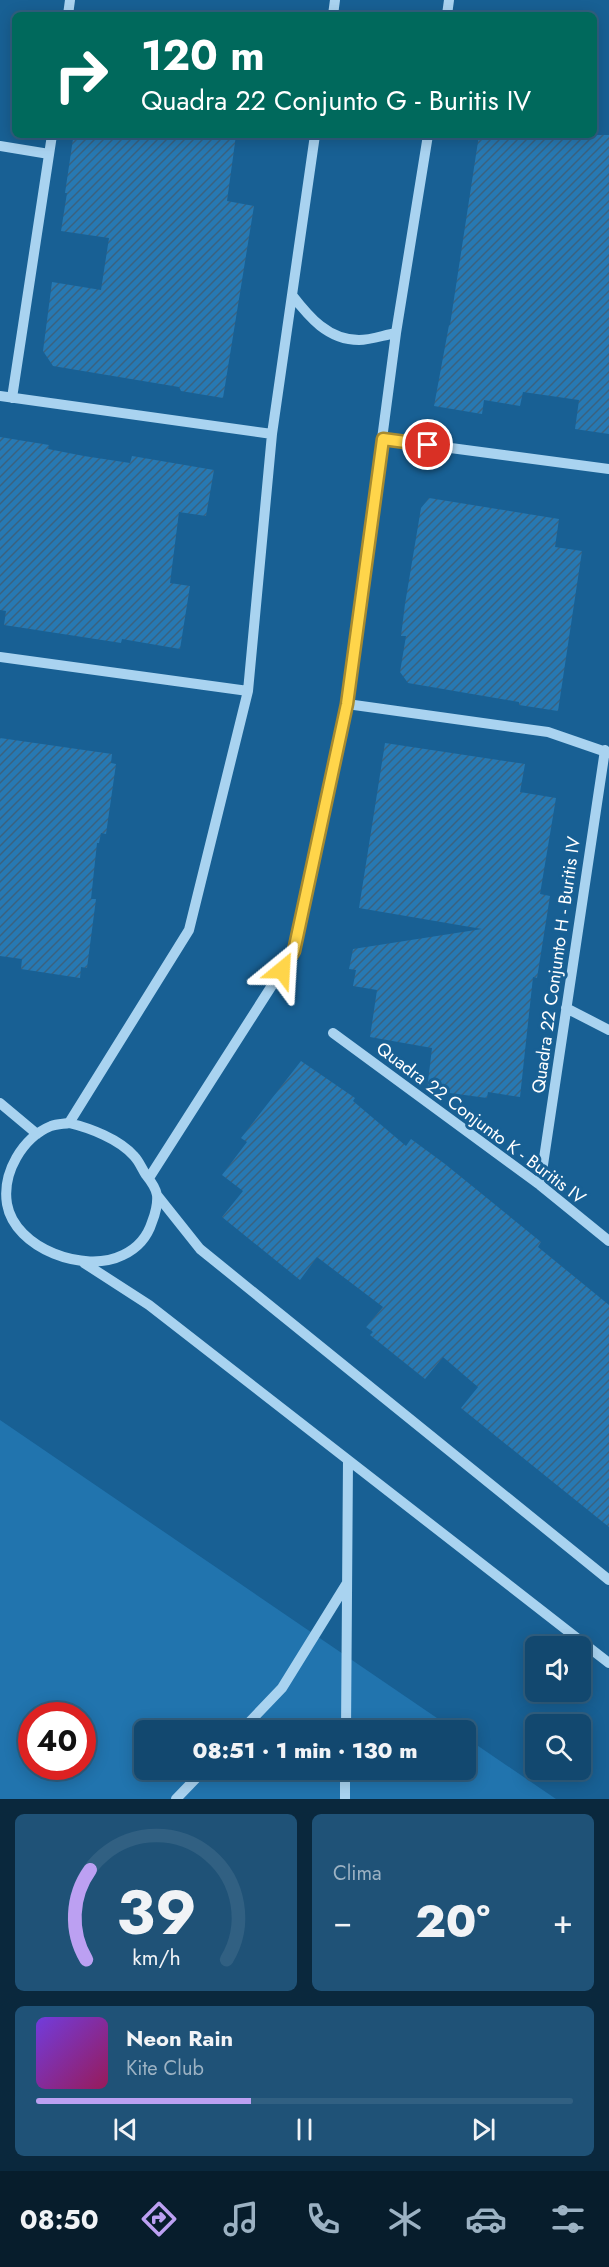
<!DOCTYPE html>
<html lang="pt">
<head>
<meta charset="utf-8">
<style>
  body { margin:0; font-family:Jost,sans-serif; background:#1f5277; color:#f1f3f6; height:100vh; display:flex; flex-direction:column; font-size:22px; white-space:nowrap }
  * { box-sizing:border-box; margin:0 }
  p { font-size:20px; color:#9cb2c3 }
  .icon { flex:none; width:33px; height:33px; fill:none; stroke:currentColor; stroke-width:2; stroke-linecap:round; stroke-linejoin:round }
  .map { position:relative; height:1799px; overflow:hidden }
  .panel { display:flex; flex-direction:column; gap:15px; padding:15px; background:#0a283d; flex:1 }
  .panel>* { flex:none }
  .top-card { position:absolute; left:12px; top:12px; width:585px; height:126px; border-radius:9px; box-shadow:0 3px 15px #0003,0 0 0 2px #316082; background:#00695c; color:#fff; overflow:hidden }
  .tools { position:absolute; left:525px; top:1636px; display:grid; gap:12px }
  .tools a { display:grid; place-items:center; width:66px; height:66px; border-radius:9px; background:#12486f; box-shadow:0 3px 15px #0003,0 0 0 2px #316082; font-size:30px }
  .speed { position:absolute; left:18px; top:1702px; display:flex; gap:12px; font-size:30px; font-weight:700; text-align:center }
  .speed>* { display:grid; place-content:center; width:78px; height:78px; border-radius:50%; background:#12486f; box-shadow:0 3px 15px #0003,0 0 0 2px #316082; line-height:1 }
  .speed .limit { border:9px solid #d22; background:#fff; color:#111 }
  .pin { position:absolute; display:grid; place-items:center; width:51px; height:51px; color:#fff; margin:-26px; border:3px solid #fff; border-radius:50%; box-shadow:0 2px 6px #0007 }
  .me { position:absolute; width:66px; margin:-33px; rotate:27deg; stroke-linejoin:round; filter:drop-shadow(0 0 4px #0008) }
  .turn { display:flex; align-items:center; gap:21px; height:126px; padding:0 30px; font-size:27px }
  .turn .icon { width:78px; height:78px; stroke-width:2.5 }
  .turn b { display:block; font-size:42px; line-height:51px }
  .big { font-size:45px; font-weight:800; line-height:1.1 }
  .panel .widget { flex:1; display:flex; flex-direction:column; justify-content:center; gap:9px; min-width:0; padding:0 21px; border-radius:9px; background:#1f5277 }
  .panel .dial { align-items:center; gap:0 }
  .dial svg { height:156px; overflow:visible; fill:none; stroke:#316082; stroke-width:7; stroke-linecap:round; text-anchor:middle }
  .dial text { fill:#f1f3f6; stroke:none }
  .song { display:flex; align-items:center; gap:18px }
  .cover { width:72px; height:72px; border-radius:9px; background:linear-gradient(135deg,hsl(260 70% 55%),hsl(330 70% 35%)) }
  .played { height:6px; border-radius:3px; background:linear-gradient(90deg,#bca0f2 40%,#316082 40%) }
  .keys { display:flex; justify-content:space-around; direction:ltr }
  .heat { display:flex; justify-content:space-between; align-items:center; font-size:33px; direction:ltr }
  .panel .tiles { flex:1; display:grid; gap:15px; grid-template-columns:1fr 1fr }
  .widget:last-child { grid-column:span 2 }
  .trip { position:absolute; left:134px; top:1720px; width:342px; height:60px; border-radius:9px; background:#12486f; box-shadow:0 3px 15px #0003,0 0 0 2px #316082; font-weight:800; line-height:60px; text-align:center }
  .menu { display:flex; height:96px; justify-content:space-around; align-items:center; background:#071d2c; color:#9cb2c3 }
  .menu .icon { width:42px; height:42px }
  .menu .current { color:#bca0f2 }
  .menu b { font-size:27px; color:#f1f3f6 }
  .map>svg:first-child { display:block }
</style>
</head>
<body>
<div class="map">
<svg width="609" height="1799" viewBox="0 0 609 1799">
  <defs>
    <pattern id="building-hatch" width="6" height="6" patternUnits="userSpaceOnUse" patternTransform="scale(1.5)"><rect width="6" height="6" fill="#2779b3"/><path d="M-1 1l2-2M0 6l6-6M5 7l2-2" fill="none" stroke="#3a6280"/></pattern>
  </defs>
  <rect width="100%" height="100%" fill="#186094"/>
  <!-- green -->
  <path fill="#2174ae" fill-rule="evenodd" d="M 0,1420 L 456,1731 L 144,1731 L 144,1770 L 465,1770 L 465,1737 L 556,1799 L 0,1799 ZM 32,1716 L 82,1716 L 82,1767 L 32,1767 Z"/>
  <!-- building -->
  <path fill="url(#building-hatch)" d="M 76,135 L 236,135 L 227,201 L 254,206 L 223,398 L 181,391 L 179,387 L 53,366 L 43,351 L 52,282 L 101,290 L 109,238 L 61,231 L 67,193 L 65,193 L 73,139 L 75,139 Z
    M 479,135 L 609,135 L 609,434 L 575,429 L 579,400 L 523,392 L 520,406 L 484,400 L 482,414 L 434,406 L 449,325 L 450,325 Z
    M 0,437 L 49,445 L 48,449 L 84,456 L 130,463 L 132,456 L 214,470 L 206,516 L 179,512 L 170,583 L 190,586 L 180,649 L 122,639 L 121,643 L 115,642 L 4,625 L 6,611 L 0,610 Z
    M 429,498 L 559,519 L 555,547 L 582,551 L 558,711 L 519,705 L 519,702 L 408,683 L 400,672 L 406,636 L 401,636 L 405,604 L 421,508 Z
    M 0,738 L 112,754 L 111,763 L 116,764 L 106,834 L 101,833 L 99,843 L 97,843 L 91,899 L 96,899 L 87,968 L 81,967 L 80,978 L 21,969 L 22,959 L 0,956 Z
    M 385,743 L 525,764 L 520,792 L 556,798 L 540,894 L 550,896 L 537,978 L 533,977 L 520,1097 L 488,1092 L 487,1098 L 427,1090 L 432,1048 L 370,1037 L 377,990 L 353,986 L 356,970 L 349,969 L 353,949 L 482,929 L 359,908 Z
    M 301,1061 L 355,1098 L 353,1101 L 406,1146 L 411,1139 L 445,1164 L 541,1242 L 538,1247 L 609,1305 L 609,1527 L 461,1408 L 478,1387 L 443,1357 L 425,1379 L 370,1335 L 373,1332 L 366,1327 L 383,1307 L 317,1257 L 300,1280 L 222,1217 L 243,1191 L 222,1175 L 247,1142 L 241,1138 Z"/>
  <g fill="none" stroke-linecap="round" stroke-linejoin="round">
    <!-- minor -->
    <path stroke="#a9d3f0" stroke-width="10" d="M 68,15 L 70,0
      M 333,15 L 335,0
      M 447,15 L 449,0
      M 0,146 L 49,154
      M 292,295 C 309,317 328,340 359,340 C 371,340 384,335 396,333
      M 0,396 L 272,434
      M 12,398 L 52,135
      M 383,439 L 609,469
      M 0,657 L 248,691
      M 347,704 L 548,732 L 609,753
      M 566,1008 L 609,1030
      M 333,1033 L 540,1185 L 609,1241
      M 0,1103 L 37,1134
      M 69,1123 L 189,930 L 248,691 L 272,434 L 315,135
      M 69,1123 C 90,1128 119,1139 134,1156 C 139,1161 142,1169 146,1175 C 150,1180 156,1189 157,1195 C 158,1203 155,1215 152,1222 C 147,1238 138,1248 123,1255 C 85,1274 15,1249 7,1204 C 2,1173 22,1138 51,1126 C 57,1124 64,1124 69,1123 Z
      M 149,1178 L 294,951 L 347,704 L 396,333 L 428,135
      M 540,1185 L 605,750
      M 157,1195 L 200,1249 L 609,1580
      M 84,1263 L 149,1305 L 609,1663
      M 241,1731 L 282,1688 L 347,1583
      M 346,1731 L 348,1460
      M 176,1799 L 204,1770
      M 345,1799 L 345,1770"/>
  </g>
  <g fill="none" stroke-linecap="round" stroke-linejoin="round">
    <defs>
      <path id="route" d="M 282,970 L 294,951 L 347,704 L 383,439 L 428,445"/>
    </defs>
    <!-- route casing -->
    <use href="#route" stroke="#a68a30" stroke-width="15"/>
    <!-- route -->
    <use href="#route" stroke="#ffd54a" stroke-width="10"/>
  </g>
  <g text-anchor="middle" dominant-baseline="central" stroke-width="6" stroke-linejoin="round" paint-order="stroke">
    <!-- street labels -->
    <g font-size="18" fill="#fff" stroke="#186094">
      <text transform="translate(556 965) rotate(-82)">Quadra 22 Conjunto H - Buritis IV</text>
      <text transform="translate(481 1123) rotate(37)">Quadra 22 Conjunto K - Buritis IV</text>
    </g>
  </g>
</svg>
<div class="tools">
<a><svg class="icon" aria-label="sound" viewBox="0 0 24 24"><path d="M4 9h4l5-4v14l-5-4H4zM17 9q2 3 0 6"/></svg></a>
<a><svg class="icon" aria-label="search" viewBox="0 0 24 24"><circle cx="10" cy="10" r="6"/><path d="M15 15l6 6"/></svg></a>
</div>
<div class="speed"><div class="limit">40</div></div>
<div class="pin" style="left:428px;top:445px;background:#d93025"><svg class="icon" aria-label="arrive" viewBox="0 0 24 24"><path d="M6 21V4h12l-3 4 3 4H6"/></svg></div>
<svg class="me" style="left:282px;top:970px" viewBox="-20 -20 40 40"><path d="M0-17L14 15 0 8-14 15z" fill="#ffd54a" stroke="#fff" stroke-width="4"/></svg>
<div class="trip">08:51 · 1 min · 130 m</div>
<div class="top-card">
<div class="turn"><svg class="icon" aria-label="right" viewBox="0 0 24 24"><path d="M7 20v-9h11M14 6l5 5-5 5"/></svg><div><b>120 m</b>Quadra 22 Conjunto G - Buritis IV</div></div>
</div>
</div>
<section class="panel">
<div class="tiles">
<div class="widget dial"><svg viewBox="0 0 100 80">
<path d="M14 69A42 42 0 1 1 86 69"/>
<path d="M14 69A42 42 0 0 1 16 23" stroke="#bca0f2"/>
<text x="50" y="56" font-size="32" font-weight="700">39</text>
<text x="50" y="72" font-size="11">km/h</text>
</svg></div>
<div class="widget"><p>Clima</p>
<div class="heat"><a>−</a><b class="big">20°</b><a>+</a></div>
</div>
<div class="widget">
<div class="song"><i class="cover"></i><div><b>Neon Rain</b><p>Kite Club</p></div></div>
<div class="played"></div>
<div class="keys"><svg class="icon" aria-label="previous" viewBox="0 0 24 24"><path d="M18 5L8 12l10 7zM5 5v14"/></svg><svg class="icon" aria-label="pause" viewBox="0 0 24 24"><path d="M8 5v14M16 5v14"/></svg><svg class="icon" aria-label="next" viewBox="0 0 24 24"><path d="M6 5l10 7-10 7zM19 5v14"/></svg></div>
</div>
</div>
</section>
<nav class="menu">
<b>08:50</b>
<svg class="icon current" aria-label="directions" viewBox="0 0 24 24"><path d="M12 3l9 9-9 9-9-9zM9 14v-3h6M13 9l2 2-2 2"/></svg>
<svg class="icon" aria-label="music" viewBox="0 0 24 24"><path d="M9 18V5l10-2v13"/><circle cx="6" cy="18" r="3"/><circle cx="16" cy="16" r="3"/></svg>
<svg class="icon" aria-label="phone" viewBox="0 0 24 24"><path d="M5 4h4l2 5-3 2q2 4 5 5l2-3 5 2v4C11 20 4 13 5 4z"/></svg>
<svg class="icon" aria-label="climate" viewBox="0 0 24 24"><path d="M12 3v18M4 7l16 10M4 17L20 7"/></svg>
<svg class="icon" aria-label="car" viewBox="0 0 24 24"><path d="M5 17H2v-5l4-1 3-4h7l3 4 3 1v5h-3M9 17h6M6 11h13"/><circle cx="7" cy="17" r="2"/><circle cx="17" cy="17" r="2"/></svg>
<svg class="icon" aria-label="filters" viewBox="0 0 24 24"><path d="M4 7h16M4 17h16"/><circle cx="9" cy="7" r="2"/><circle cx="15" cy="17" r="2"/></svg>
</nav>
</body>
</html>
